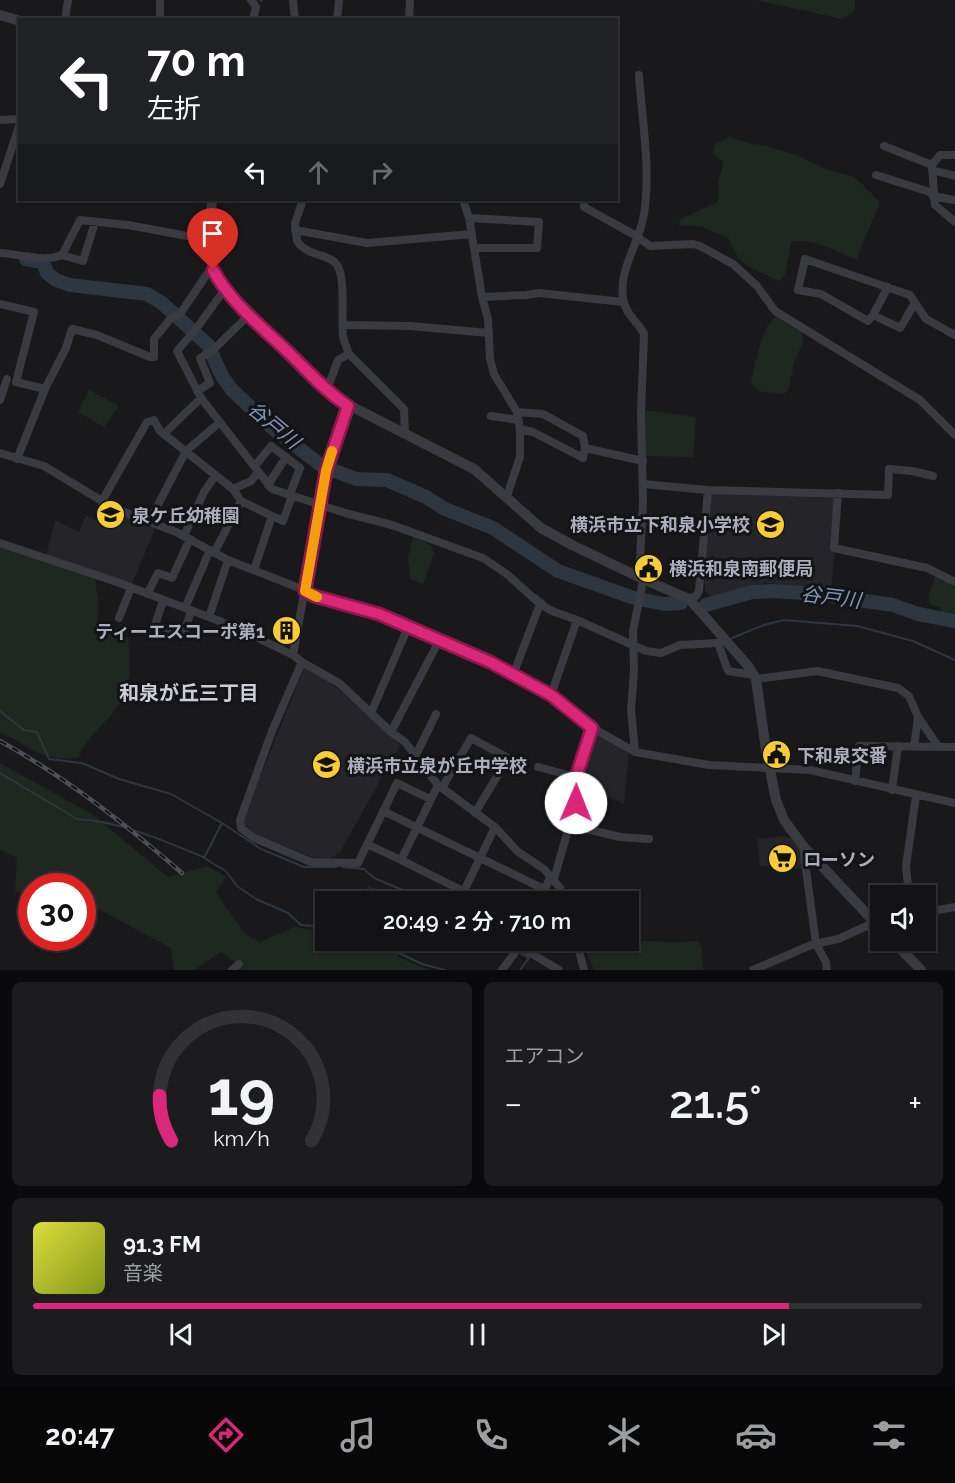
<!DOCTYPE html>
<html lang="ja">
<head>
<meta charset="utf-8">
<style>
  body { margin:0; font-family:Raleway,"Noto Sans JP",sans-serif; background:#1c1c1e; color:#f1f3f6; height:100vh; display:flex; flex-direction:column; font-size:22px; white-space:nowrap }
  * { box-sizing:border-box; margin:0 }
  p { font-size:20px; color:#9d9ea0 }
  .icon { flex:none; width:33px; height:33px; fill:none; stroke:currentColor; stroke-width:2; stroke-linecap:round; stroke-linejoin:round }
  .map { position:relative; height:970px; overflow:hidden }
  .panel { display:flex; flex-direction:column; gap:12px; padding:12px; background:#0a0a0c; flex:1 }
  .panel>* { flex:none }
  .banner { position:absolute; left:18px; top:18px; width:600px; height:183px; border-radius:0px; box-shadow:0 2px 4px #0004,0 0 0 2px #323234; background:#202124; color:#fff; overflow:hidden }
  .fabs { position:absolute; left:870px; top:885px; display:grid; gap:12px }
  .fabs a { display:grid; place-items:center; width:66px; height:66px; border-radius:0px; background:#131315; box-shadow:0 2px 4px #0004,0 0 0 2px #323234; font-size:30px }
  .speed { position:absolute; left:18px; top:873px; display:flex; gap:12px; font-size:30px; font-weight:700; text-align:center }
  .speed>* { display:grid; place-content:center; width:78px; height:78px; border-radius:50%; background:#131315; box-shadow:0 2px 4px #0004,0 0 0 2px #323234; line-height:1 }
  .speed .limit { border:9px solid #d22; background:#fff; color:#111 }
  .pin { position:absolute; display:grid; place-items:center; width:51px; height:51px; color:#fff; margin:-62px -26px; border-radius:50% 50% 50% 0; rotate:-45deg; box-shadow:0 0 6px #0007 }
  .pin .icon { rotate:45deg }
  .me { position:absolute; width:66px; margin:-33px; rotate:1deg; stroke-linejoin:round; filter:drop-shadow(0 0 4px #0008) }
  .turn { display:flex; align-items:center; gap:21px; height:126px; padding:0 30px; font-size:27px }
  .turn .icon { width:78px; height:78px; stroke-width:2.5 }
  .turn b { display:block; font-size:42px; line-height:51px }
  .lanes { display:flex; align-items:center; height:57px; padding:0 30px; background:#0003; justify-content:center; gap:30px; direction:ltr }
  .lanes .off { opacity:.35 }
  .big { font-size:45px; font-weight:600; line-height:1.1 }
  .panel .card { flex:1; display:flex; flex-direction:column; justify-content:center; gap:9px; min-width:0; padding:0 21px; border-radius:9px; background:#1c1c1e }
  .panel .dial { align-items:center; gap:0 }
  .dial svg { height:156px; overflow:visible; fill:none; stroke:#323234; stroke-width:7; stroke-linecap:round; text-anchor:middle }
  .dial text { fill:#f1f3f6; stroke:none }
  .song { display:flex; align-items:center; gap:18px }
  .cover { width:72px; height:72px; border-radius:9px; background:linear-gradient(135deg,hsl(60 70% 55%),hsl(70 70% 35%)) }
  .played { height:6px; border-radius:3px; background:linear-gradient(90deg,#db2777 85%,#323234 85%) }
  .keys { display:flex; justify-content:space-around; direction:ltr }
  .heat { display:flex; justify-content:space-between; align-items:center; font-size:33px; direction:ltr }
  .panel .tiles { flex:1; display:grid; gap:12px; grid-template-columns:1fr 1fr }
  .card:last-child { grid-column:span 2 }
  .trip { position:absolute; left:315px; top:891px; width:324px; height:60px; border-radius:0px; background:#131315; box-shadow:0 2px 4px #0004,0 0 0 2px #323234; font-weight:600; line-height:60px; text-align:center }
  .dock { display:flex; height:96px; justify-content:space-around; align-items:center; background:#080808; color:#9d9ea0 }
  .dock .icon { width:42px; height:42px }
  .dock .current { color:#db2777 }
  .dock b { font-size:27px; color:#f1f3f6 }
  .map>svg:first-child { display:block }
</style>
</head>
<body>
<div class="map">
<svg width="955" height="970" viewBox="0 0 955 970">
  <rect width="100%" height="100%" fill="#19191c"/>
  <!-- built -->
  <path fill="#252529" d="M 717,491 L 834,495 L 835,550 L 831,589 L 766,583 L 712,598 L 705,591 L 704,565 L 710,496 Z
    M 107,505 L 155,529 L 132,584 L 46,556 L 55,520 L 79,532 L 86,515 L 99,522 Z
    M 305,666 L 332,684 L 362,709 L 400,745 L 340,852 L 330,858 L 315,858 L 262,838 L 254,834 L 244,824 L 244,817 Z
    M 597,733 L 629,754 L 624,804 L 583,785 L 579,774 L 594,734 Z
    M 784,836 L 792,839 L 799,849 L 803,869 L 760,866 L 757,839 Z"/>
  <!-- green -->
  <path fill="#1f2721" d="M 756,0 L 855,0 L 855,10 L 843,19 Z
    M 729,137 L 748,143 L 766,146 L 796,155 L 828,170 L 855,177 L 880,202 C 873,222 863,239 857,260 C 837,252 812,237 791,242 L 785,275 L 779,281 L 751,268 L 739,259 L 728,238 L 702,227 L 679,225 L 680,219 L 718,202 L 718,181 L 724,162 L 713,154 L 715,144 Z
    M 776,317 L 801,332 L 804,340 L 794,363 L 789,389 L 784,394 L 758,391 L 751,383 C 755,366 761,326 776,317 Z
    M 89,390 L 119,406 L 104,427 L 78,412 Z
    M 644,410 L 696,417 L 693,457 L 645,456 Z
    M 413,537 L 431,545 L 434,553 L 423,584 L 410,579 L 408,558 Z
    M 0,546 L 95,579 L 99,608 L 96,627 L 110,633 L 127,637 C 133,663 131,692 113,713 C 101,727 85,739 79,757 C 44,764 30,746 0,732 Z
    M 936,574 L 955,582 L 955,613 L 942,619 L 938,618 L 941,607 L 930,605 L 928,597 Z
    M 0,763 L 93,815 L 168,877 L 208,866 L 226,877 L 216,893 L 245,934 L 260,942 L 294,927 L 325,932 L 326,940 L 403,941 L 397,957 L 430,970 L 239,970 L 242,967 L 221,952 L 194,970 L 174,970 L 171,948 L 83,901 L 82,886 L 32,886 L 31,897 L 15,891 L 17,858 L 0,850 Z
    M 368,886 L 408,901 L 362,901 Z
    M 629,940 L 669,942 L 697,941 L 701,945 L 703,970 L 594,970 L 582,941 Z"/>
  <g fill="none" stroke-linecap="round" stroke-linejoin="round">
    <!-- stream -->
    <path stroke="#2e3640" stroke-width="2" d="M 261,1 L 262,0
      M 536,595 L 545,602
      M 732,638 L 764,625 L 784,620 L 857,626 L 913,641 L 955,660
      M 0,711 L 24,730 L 37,732 L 49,759 L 82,763 L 119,779 L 171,794 L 222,823 L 204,858 L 226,871 L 237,886 L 256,899 L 288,913 L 301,925 L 314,926
      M 0,773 L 77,819 C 120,821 164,841 203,857
      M 222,823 L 261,849 L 304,867 L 337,867
      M 342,867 L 364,869 L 374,878 L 412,894 L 440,902
      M 372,940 L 422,964 L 445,970
      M 505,940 L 512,950
      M 518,952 L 529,958 L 520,970"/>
    <!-- river -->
    <path stroke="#2e3640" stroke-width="14" d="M 26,259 L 43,262 L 47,273 L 56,280 L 70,285 L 147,294 L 162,303 L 208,345 L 222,376 L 232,390 L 275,430 L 322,466 L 356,479 L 387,480 L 426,497 L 445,509 L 493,528 L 558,571 L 634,598 L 664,604 L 681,603
      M 706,605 L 752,592 L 774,591 L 818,594 L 893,605 L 918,614 L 955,621"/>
    <!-- minor -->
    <path stroke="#3a3a41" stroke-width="8" d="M 160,0 L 160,20
      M 251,0 L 256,7 L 253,20
      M 293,0 L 295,20
      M 65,20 L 68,0
      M 337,20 L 339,0
      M 409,20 L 410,0
      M 0,120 L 20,119
      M 884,146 L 932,165
      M 955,155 L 940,155 L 932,165 L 935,205 L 955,222
      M 932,170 L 955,176
      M 876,175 L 933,193
      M 0,184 L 20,123
      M 933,196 L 955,200
      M 303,200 L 295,223 L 297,241 C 307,257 329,253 337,265 C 346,277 341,320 343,336 C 344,342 347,348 349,354 L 404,409 L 405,434
      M 463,200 L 469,218 L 482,297 L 488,319 L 490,359 L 494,374 L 517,412 L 520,429 L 520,457 L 507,496
      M 584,200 L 584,207 L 633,234 L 650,246 L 693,244 L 700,246 L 733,264 L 757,286 L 775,311 L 920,400 L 955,435
      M 469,218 L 539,222 L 537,248 L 474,248
      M 295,230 L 367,243 L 472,234
      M 0,253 C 21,254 42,263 62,255 L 80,220 L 128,225 L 209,240
      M 62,255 L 83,261 L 95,222
      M 888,287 L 873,315 L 868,321 L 821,294 L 798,290 L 805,259 L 910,295 L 926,319 L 955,335
      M 225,289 L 196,329 L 177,351 L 201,398 L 272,489 L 345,513 L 392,525 L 483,558 L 508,575 L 540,604 L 552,611 L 577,620 L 646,651 L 661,653 L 680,645 L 718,643 L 728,671 L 754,675
      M 482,297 L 526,295 L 539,293 L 623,302
      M 0,304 L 34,312 L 16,382 L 45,389
      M 873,315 L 900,328 L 915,303
      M 343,325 L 410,326 L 489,333
      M 327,390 L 338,360 L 349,354
      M 197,391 L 210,383 L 200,358 L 214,349 L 249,315
      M 0,400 L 7,379
      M 517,412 L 543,414 L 583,436 L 585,448 L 583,458 L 533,432 L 520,429
      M 491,416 L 518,420
      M 165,433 L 201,398
      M 585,448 L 643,461
      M 0,453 L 44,466 L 102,501 L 129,514 L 176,532 L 228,560 L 297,587 L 314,596 L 379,614 L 490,662 L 551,695 L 593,728 L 635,752 L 709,765 L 810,770 L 955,803
      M 17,459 L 45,389 L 66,348 L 72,329 L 97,335 L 150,357 L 154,357 L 154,339 L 171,318 L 180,314 L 207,274 L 213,270
      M 255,466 L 271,446 L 300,468 L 290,494
      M 643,484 L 708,490 L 888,495 L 889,469 L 912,471 L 933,476
      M 268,485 L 286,457
      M 233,489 L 251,481 L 258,472
      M 838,493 L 834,548 L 927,568 L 955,582
      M 102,501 L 147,422 L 154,420 L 160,431 L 233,489 L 241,501 L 272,516 L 254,570
      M 272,516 L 283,521 L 292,496
      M 149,522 L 186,451 L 219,423
      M 184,536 L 204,492 L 215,476
      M 0,543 L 117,582 L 235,627 L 293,655 L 302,662 L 339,683 L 391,732 L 405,742 L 438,785 L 495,827 L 517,851 L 544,869 L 560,888 L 565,902
      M 214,553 L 241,501
      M 147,594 L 158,573 L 172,578 L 190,539
      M 689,599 L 696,596 L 699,591 L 708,490
      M 163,601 L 155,625 L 184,633 L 191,611
      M 185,608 L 210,550
      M 209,617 L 228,560
      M 119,618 L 131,588
      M 293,655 L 326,471 L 348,406
      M 302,662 L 272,731 L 240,820 L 241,828 L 254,838 L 311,862 L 358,863 L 397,783 L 430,799
      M 513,675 L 540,604
      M 756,679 L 817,671 L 898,688 L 909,696 L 918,717 L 938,746
      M 551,695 L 577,620
      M 371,713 L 408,627
      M 391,732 L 439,641
      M 914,747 L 918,717
      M 635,752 L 631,710 L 634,671 L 633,631 L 643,581 L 640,559 L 643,503 L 641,413 L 644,334 C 639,323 627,316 624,303 C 616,272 640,243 644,214 C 651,168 642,121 639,75
      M 415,757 L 436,714
      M 538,767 L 576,777
      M 855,781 L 859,746 L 955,747
      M 438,785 L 401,860 L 485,902
      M 442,788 L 471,738 L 508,758 L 475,813
      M 892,790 L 898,746
      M 383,811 L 544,889
      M 570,825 L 620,837 L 649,839
      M 369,845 L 401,860
      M 803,847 L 816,944 L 826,962 L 827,970
      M 464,891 L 495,827
      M 909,896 L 906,866 L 916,796
      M 538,902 L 549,880 L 554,879 L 580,788 L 576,777 L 593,728
      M 926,912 L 955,907
      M 317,927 L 318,924
      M 576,940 L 584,970
      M 517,945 L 559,970
      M 232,970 L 239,964
      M 502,970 L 514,954 L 518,942
      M 753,970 L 811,945 L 838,939 L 880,920"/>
    <!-- tertiary -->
    <path stroke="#3a3a41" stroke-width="10" d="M 0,15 L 20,21
      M 212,200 L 209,240 L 213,270 L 219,280 L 249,315 L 339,400 L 474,469 L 541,528 L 572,545 L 643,579 L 689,599 L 699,610 L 749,667 L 756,679 L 766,750 L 776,800 L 784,820 L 803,846 L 880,928
      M 892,940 L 921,970"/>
    <defs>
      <path id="rail" d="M 0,741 C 67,778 125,824 182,873"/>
    </defs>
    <!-- rail casing -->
    <use href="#rail" stroke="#4d4e56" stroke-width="4.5"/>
    <!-- rail -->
    <use href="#rail" stroke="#141417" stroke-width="2" stroke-dasharray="7" stroke-linecap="butt"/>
  </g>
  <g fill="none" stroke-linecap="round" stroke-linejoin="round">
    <defs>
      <path id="route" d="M 213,270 C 231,303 262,327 289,353 C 308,371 326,392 348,406 L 326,471 L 305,591 L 314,596 L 379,614 L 490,662 L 551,695 L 592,728 L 576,777 L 580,788 L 576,803"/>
    </defs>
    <!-- route casing -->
    <use href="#route" stroke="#8e194d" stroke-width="15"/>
    <!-- route -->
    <use href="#route" stroke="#db2777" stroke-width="10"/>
    <!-- slow -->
    <path stroke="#f59e0b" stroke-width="10" d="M 317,597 L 305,591 L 326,471 L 332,451"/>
  </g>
  <!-- icons -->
  <defs>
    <symbol id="school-disc" viewBox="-11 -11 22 22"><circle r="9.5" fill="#f8cc34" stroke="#141417"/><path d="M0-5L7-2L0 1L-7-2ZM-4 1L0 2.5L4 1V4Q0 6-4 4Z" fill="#111"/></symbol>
    <symbol id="civic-disc" viewBox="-11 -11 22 22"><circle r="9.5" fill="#f8cc34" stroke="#141417"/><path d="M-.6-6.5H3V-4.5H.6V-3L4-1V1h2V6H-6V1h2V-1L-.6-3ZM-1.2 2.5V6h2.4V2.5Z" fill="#111"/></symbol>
    <symbol id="building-disc" viewBox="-11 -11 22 22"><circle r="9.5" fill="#f8cc34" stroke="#141417"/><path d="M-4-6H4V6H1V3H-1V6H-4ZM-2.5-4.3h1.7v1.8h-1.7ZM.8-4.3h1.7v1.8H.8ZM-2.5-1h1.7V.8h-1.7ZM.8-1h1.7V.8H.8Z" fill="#111"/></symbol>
    <symbol id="supermarket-disc" viewBox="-11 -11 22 22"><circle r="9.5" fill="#f8cc34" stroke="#141417"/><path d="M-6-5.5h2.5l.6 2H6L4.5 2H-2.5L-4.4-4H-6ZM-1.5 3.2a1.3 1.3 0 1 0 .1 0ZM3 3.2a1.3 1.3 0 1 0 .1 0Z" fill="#111"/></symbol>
  </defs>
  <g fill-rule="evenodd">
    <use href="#school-disc" x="94" y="498" width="33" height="33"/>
    <use href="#school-disc" x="754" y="508" width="33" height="33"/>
    <use href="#civic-disc" x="632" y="552" width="33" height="33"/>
    <use href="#building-disc" x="270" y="614" width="33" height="33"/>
    <use href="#civic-disc" x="760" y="738" width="33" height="33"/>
    <use href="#school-disc" x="310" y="748" width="33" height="33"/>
    <use href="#supermarket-disc" x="766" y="842" width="33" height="33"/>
  </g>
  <g text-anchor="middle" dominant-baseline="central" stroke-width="6" stroke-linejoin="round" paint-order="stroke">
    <!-- poi labels -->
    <g font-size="18" font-weight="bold" fill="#abaebb" stroke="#141417" text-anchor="start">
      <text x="132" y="515">泉ケ丘幼稚園</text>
      <text x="750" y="524" text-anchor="end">横浜市立下和泉小学校</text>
      <text x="669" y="568">横浜和泉南郵便局</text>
      <text x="265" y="631" text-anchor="end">ティーエスコーポ第1</text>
      <text x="797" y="755">下和泉交番</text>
      <text x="347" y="765">横浜市立泉が丘中学校</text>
      <text x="803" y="859">ローソン</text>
    </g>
    <!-- water labels -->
    <g font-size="20" font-style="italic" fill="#8298b7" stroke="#141417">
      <text transform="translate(274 425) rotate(40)">谷戸川</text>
      <text transform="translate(831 597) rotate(7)">谷戸川</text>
    </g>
    <!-- neighbourhood labels -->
    <g font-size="20" font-weight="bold" fill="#ccced7" stroke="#141417">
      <text x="189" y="693">和泉が丘三丁目</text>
    </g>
  </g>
</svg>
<div class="fabs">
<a><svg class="icon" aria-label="sound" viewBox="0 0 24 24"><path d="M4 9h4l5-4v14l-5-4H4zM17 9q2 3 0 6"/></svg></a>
</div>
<div class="speed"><div class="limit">30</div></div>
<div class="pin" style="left:213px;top:270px;background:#d93025"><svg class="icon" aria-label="arrive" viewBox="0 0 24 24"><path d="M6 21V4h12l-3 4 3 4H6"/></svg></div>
<svg class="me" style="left:576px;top:803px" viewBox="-20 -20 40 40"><circle r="19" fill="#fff"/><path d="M0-13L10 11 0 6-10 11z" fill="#db2777"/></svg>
<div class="trip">20:49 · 2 分 · 710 m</div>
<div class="banner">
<div class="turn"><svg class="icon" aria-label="left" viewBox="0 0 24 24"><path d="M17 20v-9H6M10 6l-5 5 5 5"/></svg><div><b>70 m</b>左折</div></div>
<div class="lanes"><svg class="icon" aria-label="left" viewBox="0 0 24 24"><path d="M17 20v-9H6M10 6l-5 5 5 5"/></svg><svg class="icon off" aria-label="ahead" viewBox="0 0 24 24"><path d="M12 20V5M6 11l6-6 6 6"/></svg><svg class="icon off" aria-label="right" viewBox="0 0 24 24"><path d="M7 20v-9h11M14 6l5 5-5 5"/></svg></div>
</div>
</div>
<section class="panel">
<div class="tiles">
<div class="card dial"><svg viewBox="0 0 100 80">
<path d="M14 69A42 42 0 1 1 86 69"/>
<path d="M14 69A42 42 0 0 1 8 46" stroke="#db2777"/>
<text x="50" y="56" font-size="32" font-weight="700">19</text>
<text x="50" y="72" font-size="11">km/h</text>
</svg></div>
<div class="card"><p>エアコン</p>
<div class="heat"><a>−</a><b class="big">21.5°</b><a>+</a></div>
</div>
<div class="card">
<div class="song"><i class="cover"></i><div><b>91.3 FM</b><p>音楽</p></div></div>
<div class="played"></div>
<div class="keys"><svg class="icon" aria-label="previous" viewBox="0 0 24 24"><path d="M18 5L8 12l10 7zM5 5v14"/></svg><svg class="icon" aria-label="pause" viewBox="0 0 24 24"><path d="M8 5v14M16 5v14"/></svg><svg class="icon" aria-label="next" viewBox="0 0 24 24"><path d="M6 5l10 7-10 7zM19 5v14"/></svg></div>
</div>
</div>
</section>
<nav class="dock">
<b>20:47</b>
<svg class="icon current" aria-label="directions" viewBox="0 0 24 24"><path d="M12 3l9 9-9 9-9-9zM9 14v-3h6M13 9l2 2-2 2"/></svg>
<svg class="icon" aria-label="music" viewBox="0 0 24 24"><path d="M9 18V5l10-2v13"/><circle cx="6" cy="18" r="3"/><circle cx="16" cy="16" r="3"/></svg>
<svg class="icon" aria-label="phone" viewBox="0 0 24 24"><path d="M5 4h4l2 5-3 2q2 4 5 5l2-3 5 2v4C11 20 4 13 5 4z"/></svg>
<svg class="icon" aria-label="climate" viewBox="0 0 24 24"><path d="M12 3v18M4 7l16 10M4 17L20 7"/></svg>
<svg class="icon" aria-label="car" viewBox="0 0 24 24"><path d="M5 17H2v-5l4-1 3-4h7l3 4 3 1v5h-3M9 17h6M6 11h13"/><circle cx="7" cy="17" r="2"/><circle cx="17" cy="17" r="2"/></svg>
<svg class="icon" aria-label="filters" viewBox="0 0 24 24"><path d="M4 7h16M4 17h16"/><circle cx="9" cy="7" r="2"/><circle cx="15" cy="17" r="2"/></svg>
</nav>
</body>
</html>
